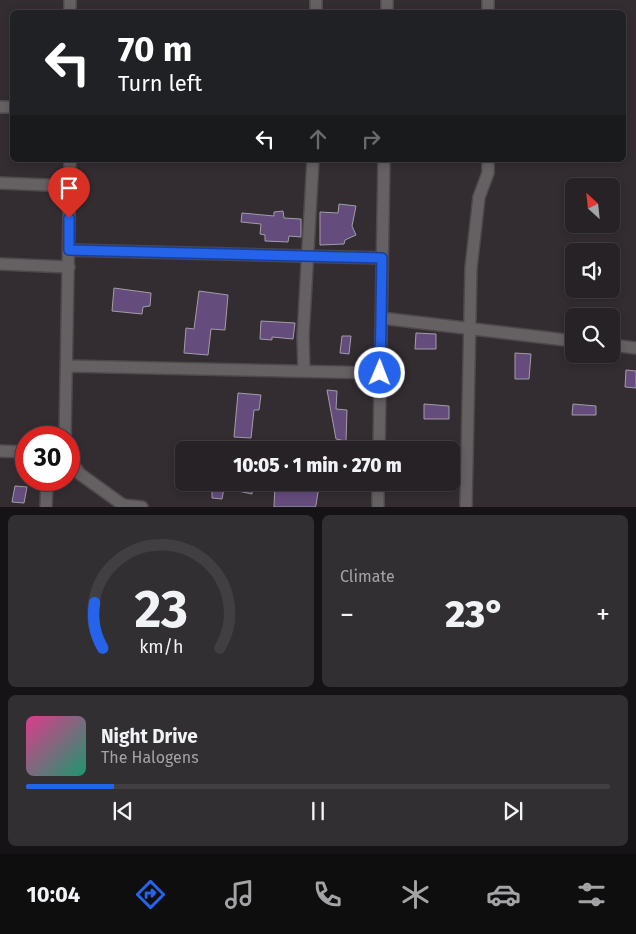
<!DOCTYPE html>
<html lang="en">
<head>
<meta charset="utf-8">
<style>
  body { margin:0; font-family:"Fira Sans",sans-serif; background:#322f32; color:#f1f3f6; height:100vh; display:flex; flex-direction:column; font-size:19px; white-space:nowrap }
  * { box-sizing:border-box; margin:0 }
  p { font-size:16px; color:#a4a4a7 }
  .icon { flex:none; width:28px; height:28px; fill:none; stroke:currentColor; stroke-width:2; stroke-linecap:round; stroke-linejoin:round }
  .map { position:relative; height:507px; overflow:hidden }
  .details { display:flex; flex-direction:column; gap:8px; padding:8px; background:#151315; flex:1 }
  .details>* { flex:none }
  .hud { position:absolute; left:10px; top:10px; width:616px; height:152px; border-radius:8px; box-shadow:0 2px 8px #0003,0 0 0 1px #423f43; background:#202124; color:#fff; overflow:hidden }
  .needle { width:32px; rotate:333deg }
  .buttons { position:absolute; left:565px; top:178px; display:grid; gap:10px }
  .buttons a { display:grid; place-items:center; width:55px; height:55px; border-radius:8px; background:#262226; box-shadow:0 2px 8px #0003,0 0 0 1px #423f43; font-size:25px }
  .speed { position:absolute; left:15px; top:426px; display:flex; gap:10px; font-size:25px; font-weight:700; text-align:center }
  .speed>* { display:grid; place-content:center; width:65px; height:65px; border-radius:50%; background:#262226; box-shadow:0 2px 8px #0003,0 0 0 1px #423f43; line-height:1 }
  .speed .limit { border:8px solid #d22; background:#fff; color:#111 }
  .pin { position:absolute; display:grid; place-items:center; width:42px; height:42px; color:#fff; margin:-51px -21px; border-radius:50% 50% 50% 0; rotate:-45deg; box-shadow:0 0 5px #0007 }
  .pin .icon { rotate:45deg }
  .me { position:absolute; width:55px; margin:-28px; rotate:1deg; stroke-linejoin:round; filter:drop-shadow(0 0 4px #0008) }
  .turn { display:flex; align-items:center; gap:18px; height:105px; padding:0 25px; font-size:22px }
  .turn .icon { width:65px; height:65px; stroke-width:2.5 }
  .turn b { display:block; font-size:35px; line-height:42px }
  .lanes { display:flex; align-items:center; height:48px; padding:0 25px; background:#0003; justify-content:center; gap:25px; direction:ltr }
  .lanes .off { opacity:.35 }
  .big { font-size:38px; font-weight:800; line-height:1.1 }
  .details .tile { flex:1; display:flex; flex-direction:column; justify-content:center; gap:8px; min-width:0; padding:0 18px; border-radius:8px; background:#322f32 }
  .details .dial { align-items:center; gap:0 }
  .dial svg { height:130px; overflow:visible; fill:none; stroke:#423f43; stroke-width:7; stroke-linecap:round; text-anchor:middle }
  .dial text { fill:#f1f3f6; stroke:none }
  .song { display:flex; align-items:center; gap:15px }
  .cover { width:60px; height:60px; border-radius:8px; background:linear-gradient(135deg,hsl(330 70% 55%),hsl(160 70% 35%)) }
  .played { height:5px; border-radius:2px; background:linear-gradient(90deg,#2563eb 15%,#423f43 15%) }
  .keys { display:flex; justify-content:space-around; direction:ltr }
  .heat { display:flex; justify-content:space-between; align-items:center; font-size:28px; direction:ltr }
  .details .tiles { flex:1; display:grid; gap:8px; grid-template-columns:1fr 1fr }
  .tile:last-child { grid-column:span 2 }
  .trip { position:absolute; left:175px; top:441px; width:285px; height:50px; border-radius:8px; background:#262226; box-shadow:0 2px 8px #0003,0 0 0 1px #423f43; font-weight:800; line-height:50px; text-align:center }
  .menu { display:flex; height:80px; justify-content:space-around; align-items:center; background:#0f0e0f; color:#a4a4a7 }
  .menu .icon { width:35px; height:35px }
  .menu .current { color:#2563eb }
  .menu b { font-size:22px; color:#f1f3f6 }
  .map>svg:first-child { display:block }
</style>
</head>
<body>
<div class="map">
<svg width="636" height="507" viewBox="0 0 636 507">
  <rect width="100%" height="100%" fill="#332d32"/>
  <!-- building -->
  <path fill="#644c7d" stroke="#a29ea7" d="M 339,204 L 356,206 L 352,226 L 356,235 L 345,240 L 344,244 L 320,245 L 320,212 L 338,213 Z
    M 283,211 L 284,218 L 301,219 L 301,237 L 289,236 L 288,242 L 265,241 L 265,235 L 260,234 L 261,224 L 241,222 L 242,213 L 274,216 L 274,212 Z
    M 114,288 L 151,293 L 150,306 L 143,307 L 142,314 L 112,311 Z
    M 199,291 L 228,295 L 225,330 L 211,329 L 208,355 L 184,353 L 186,328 L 194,329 Z
    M 261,321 L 295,323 L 293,339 L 272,337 L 272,340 L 260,339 Z
    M 416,333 L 436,334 L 436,349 L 415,349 Z
    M 342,336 L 351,336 L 349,354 L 340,353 Z
    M 515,353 L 531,354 L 529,379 L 515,379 Z
    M 626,370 L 636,371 L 636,388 L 625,387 Z
    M 327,390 L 337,391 L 336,409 L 347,410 L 346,441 L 336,439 Z
    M 238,393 L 261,395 L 259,410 L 254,410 L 251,438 L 234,437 Z
    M 424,404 L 449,406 L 449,419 L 424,419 Z
    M 573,404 L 596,406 L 596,415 L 572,415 Z
    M 223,482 L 252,484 L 252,494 L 224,488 L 222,499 L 212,498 L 212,484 L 223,484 Z
    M 275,483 L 298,485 L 298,483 L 319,486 L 316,505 L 315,507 L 274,507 Z
    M 15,486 L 27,487 L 24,503 L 12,502 Z"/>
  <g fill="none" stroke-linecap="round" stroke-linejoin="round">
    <defs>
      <path id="minor" d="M 70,12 L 70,0
        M 316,12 L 316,0
        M 387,12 L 387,0
        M 488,12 L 488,0
        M 0,107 L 12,107
        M 0,183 L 70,186
        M 69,250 L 382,258
        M 0,264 L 69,267
        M 381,318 L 574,341
        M 611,345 L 636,348
        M 67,366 L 380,373
        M 304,371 L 303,337 L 313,160
        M 65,438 L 70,160
        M 379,450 L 384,160
        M 0,451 L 26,452
        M 69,459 L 80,474 L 123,505 L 142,507
        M 46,507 L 47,480
        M 378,507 L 378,482
        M 466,507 L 471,268 L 479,197 L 488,173 L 488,160"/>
    </defs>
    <!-- minor casing -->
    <use href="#minor" stroke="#4e484d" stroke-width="14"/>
    <!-- minor -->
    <use href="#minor" stroke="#656163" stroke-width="11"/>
  </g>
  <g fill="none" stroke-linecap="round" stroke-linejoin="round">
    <defs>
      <path id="route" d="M 69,218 L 69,250 L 382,258 L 380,373"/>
    </defs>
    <!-- route casing -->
    <use href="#route" stroke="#184099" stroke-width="12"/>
    <!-- route -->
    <use href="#route" stroke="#2563eb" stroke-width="9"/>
  </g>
</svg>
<div class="buttons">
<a><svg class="needle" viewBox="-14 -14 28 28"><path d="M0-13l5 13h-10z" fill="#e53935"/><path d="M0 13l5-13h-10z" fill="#a4a4a7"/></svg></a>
<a><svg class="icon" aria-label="sound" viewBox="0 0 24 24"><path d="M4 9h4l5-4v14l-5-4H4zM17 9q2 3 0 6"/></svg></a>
<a><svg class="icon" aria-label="search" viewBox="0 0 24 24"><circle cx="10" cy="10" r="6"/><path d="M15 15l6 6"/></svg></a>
</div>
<div class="speed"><div class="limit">30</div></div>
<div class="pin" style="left:69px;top:218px;background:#d93025"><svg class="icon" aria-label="arrive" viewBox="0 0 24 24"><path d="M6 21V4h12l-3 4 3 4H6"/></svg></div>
<svg class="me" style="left:380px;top:373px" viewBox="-20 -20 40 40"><circle r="17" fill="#2563eb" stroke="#fff" stroke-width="3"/><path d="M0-11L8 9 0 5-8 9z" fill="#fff"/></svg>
<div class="trip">10:05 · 1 min · 270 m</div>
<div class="hud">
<div class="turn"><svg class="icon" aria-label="left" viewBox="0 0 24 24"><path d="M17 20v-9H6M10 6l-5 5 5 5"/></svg><div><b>70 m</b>Turn left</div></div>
<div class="lanes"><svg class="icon" aria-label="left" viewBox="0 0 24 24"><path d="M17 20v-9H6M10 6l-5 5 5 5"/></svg><svg class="icon off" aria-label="ahead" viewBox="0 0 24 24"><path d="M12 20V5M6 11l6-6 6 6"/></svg><svg class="icon off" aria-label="right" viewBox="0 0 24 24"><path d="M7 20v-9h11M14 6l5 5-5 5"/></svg></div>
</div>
</div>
<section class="details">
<div class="tiles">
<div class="tile dial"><svg viewBox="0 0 100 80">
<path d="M14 69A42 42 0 1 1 86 69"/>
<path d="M14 69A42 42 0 0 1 9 41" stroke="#2563eb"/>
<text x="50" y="56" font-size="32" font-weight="700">23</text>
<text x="50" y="72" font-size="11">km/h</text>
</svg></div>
<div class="tile"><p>Climate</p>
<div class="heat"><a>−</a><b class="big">23°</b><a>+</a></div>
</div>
<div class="tile">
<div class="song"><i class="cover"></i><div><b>Night Drive</b><p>The Halogens</p></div></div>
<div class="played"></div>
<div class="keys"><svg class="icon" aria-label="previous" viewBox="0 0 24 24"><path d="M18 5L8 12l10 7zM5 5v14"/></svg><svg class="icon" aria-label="pause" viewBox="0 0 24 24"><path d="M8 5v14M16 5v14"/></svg><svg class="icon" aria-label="next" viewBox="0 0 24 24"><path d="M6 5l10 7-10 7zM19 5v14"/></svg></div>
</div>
</div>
</section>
<nav class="menu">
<b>10:04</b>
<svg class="icon current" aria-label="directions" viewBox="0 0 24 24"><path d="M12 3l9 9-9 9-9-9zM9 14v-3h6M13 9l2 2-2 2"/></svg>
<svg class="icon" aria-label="music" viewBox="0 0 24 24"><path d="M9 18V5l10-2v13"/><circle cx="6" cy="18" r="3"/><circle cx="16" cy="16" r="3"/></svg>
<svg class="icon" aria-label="phone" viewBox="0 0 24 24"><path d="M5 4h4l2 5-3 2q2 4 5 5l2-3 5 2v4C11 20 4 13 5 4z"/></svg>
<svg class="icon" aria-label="climate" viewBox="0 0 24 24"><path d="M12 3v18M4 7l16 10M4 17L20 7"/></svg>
<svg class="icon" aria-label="car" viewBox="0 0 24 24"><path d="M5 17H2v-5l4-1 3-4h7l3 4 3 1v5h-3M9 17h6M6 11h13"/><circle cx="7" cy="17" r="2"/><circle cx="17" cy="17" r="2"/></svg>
<svg class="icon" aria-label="filters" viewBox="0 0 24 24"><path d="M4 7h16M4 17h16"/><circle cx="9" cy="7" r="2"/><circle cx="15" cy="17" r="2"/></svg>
</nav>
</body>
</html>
